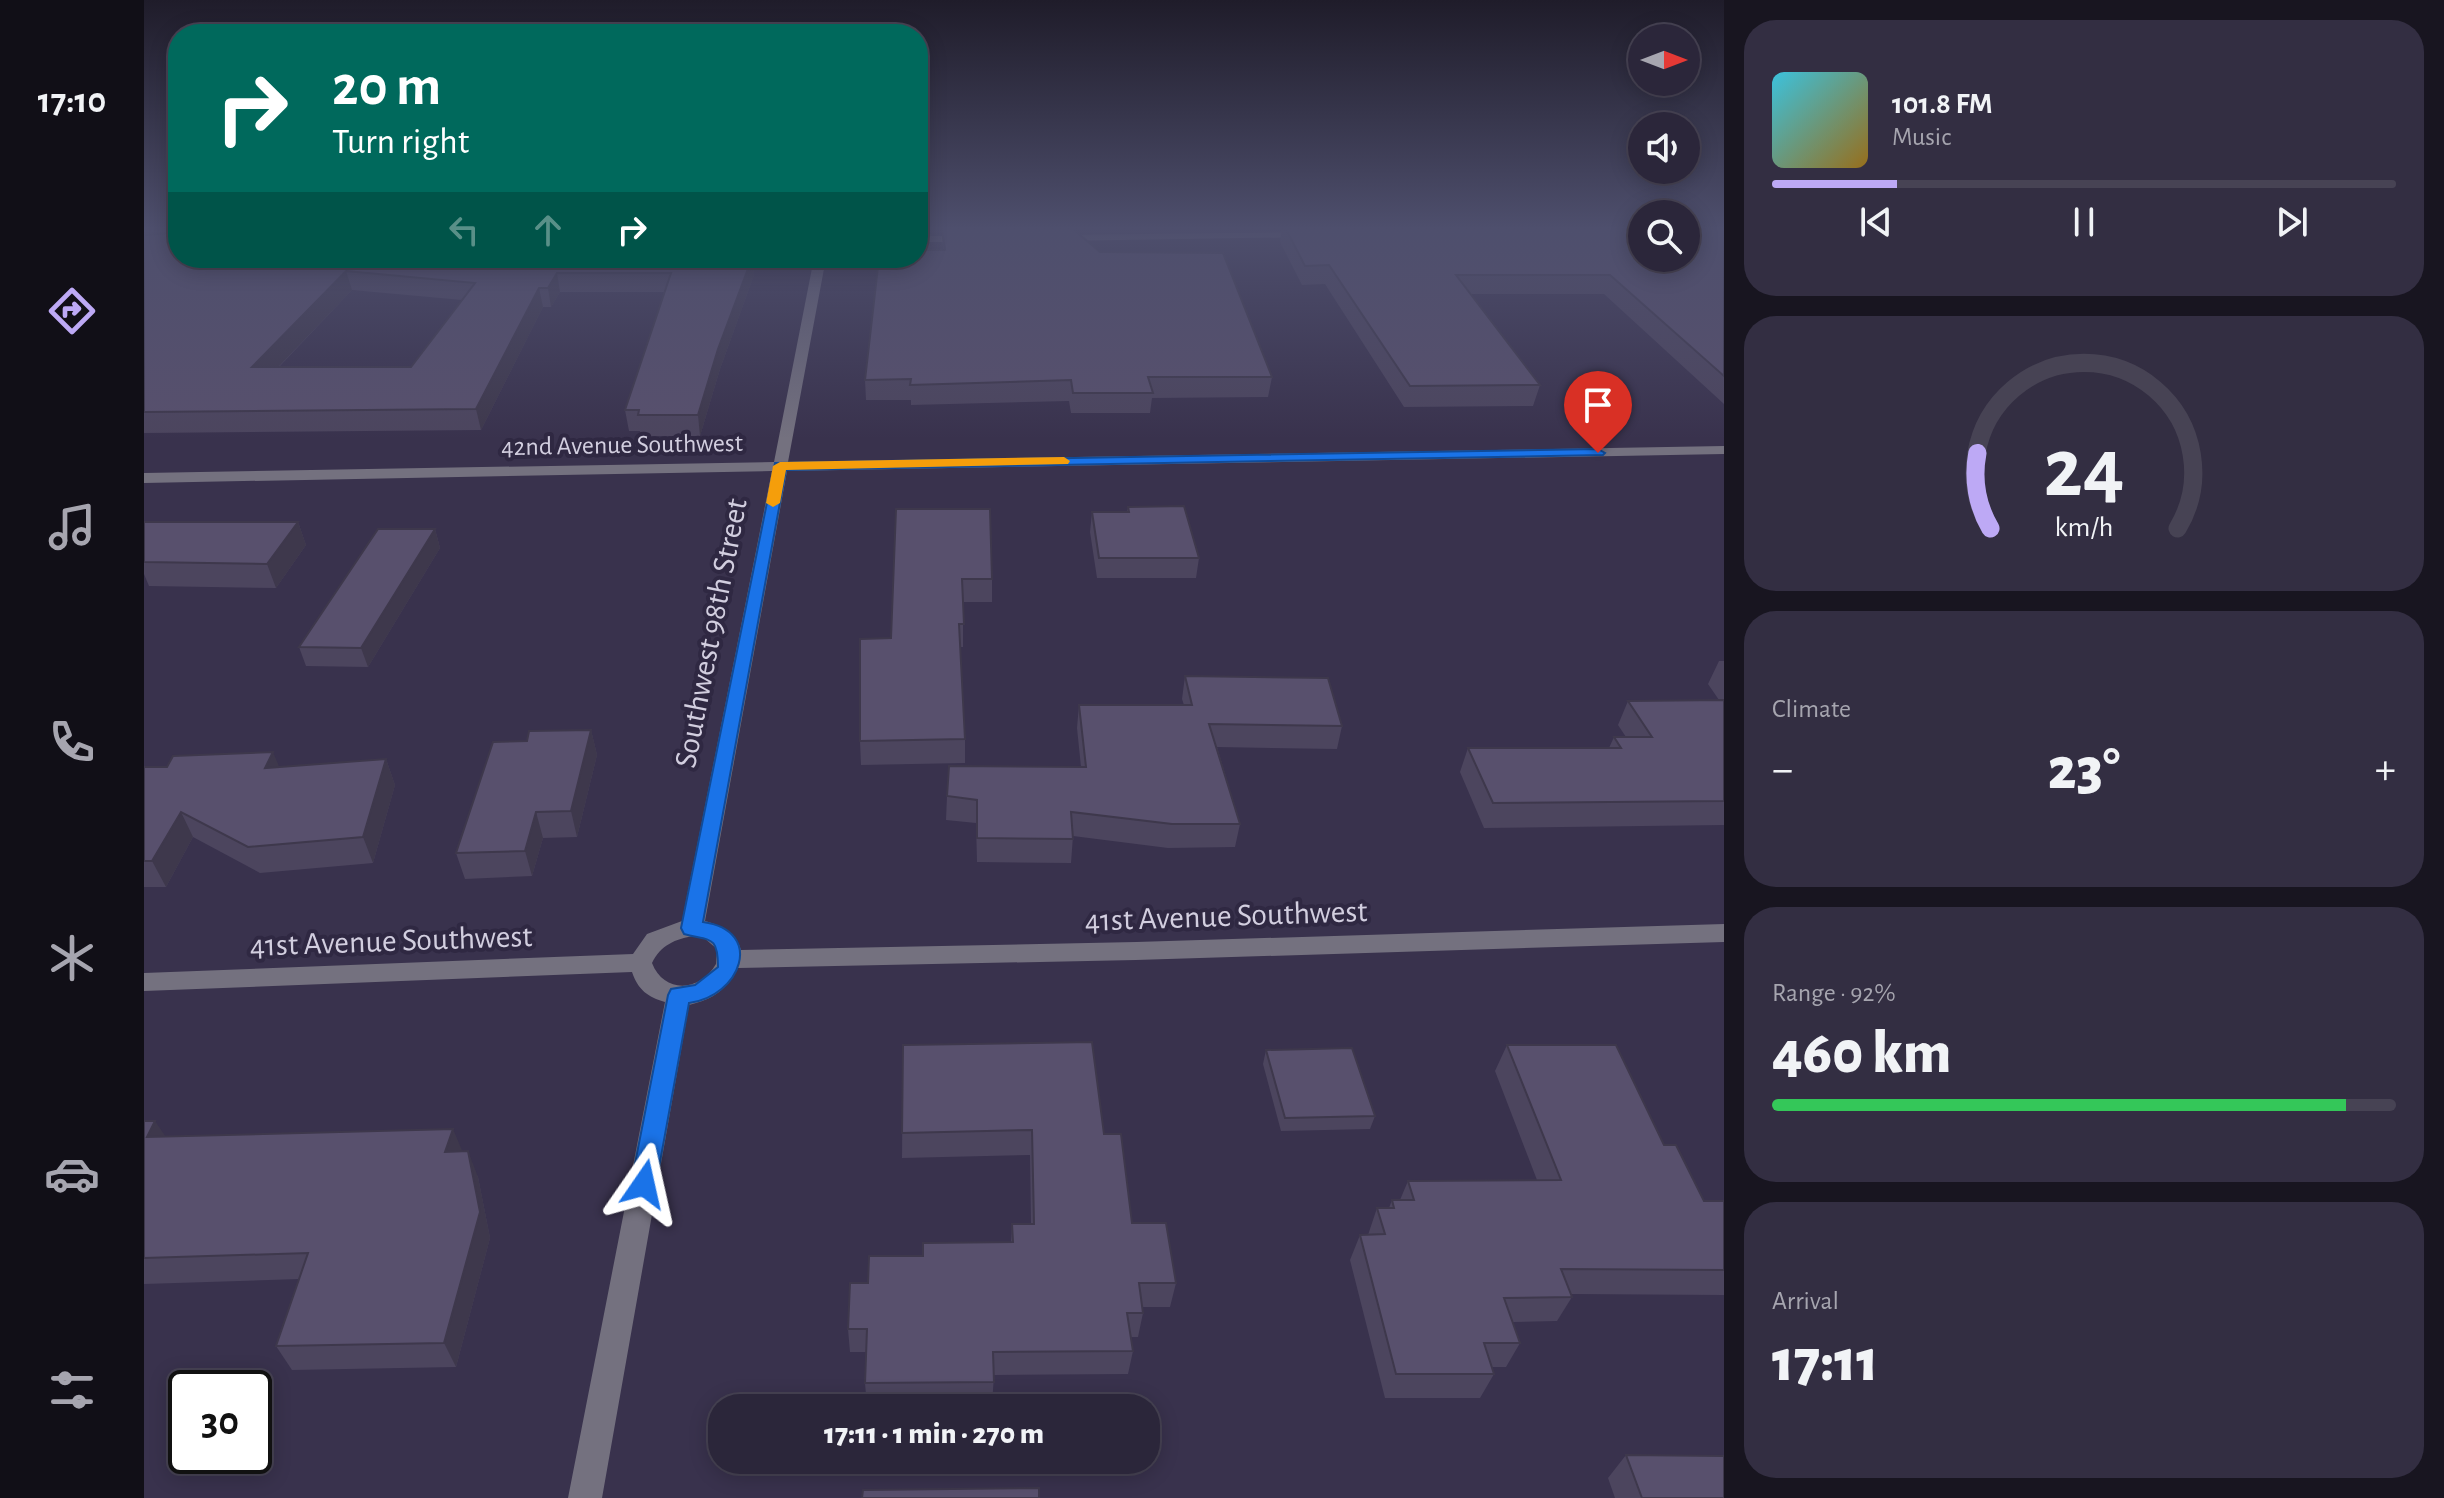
<!DOCTYPE html>
<html lang="en">
<head>
<meta charset="utf-8">
<style>
  body { margin:0; font-family:"Alegreya Sans",sans-serif; background:#332e42; color:#f1f3f6; height:100vh; display:flex; flex-direction:column; font-size:30px; white-space:nowrap }
  * { box-sizing:border-box; margin:0 }
  p { font-size:26px; color:#a6a5af }
  .icon { flex:none; width:44px; height:44px; fill:none; stroke:currentColor; stroke-width:2; stroke-linecap:round; stroke-linejoin:round }
  .map { position:relative; flex:1; overflow:hidden }
  .details { display:flex; flex-direction:column; gap:20px; padding:20px; background:#181520; width:720px }
  .details>* { flex:none }
  .hud { position:absolute; left:24px; top:24px; width:760px; height:244px; border-radius:32px; box-shadow:0 4px 20px #0003,0 0 0 2px #474354; background:#00695c; color:#fff; overflow:hidden }
  .needle { width:52px; rotate:90deg }
  .tools { position:absolute; left:1484px; top:24px; display:grid; gap:16px }
  .tools a { display:grid; place-items:center; width:72px; height:72px; border-radius:50%; background:#2b263a; box-shadow:0 4px 20px #0003,0 0 0 2px #474354; font-size:40px }
  .speed { position:absolute; left:24px; top:1370px; display:flex; gap:16px; font-size:40px; font-weight:700; text-align:center }
  .speed>* { display:grid; place-content:center; width:104px; height:104px; border-radius:50%; background:#2b263a; box-shadow:0 4px 20px #0003,0 0 0 2px #474354; line-height:1 }
  .speed .limit { border:4px solid #111; border-radius:12px; background:#fff; color:#111 }
  .pin { position:absolute; display:grid; place-items:center; width:68px; height:68px; color:#fff; margin:-82px -34px; border-radius:50% 50% 50% 0; rotate:-45deg; box-shadow:0 0 8px #0007 }
  .pin .icon { rotate:45deg }
  .me { position:absolute; width:88px; margin:-44px; rotate:11deg; stroke-linejoin:round; filter:drop-shadow(0 0 6px #0008) }
  .turn { display:flex; align-items:center; gap:28px; height:168px; padding:0 32px; font-size:36px }
  .turn .icon { width:104px; height:104px; stroke-width:2.5 }
  .turn b { display:block; font-size:56px; line-height:68px }
  .lanes { display:flex; align-items:center; height:76px; padding:0 32px; background:#0003; justify-content:center; gap:40px; direction:ltr }
  .lanes .off { opacity:.35 }
  .big { font-size:60px; font-weight:800; line-height:1.1 }
  .details .tile { flex:1; display:flex; flex-direction:column; justify-content:center; gap:12px; min-width:0; padding:0 28px; border-radius:32px; background:#332e42 }
  .details .dial { align-items:center; gap:0 }
  .dial svg { height:208px; overflow:visible; fill:none; stroke:#474354; stroke-width:7; stroke-linecap:round; text-anchor:middle }
  .dial text { fill:#f1f3f6; stroke:none }
  .song { display:flex; align-items:center; gap:24px }
  .cover { width:96px; height:96px; border-radius:12px; background:linear-gradient(135deg,hsl(190 70% 55%),hsl(40 70% 35%)) }
  .played { height:8px; border-radius:4px; background:linear-gradient(90deg,#bda9f5 20%,#474354 20%) }
  .keys { display:flex; justify-content:space-around; direction:ltr }
  .heat { display:flex; justify-content:space-between; align-items:center; font-size:44px; direction:ltr }
  .charge { height:12px; border-radius:6px; background:linear-gradient(90deg,#34c759 92%,#474354 0) }
  .trip { position:absolute; left:564px; top:1394px; width:452px; height:80px; border-radius:32px; background:#2b263a; box-shadow:0 4px 20px #0003,0 0 0 2px #474354; font-weight:800; line-height:80px; text-align:center }
  main { display:flex; flex:1; min-height:0 }
  .menu { display:flex; flex-direction:column; width:144px; justify-content:space-around; align-items:center; background:#110f17; color:#a6a5af }
  .menu .icon { width:56px; height:56px }
  .menu .active { color:#bda9f5 }
  .menu b { font-size:36px; color:#f1f3f6 }
  .map>svg:first-child { display:block }
</style>
</head>
<body>
<main>
<nav class="menu">
<b>17:10</b>
<svg class="icon active" aria-label="directions" viewBox="0 0 24 24"><path d="M12 3l9 9-9 9-9-9zM9 14v-3h6M13 9l2 2-2 2"/></svg>
<svg class="icon" aria-label="music" viewBox="0 0 24 24"><path d="M9 18V5l10-2v13"/><circle cx="6" cy="18" r="3"/><circle cx="16" cy="16" r="3"/></svg>
<svg class="icon" aria-label="phone" viewBox="0 0 24 24"><path d="M5 4h4l2 5-3 2q2 4 5 5l2-3 5 2v4C11 20 4 13 5 4z"/></svg>
<svg class="icon" aria-label="climate" viewBox="0 0 24 24"><path d="M12 3v18M4 7l16 10M4 17L20 7"/></svg>
<svg class="icon" aria-label="car" viewBox="0 0 24 24"><path d="M5 17H2v-5l4-1 3-4h7l3 4 3 1v5h-3M9 17h6M6 11h13"/><circle cx="7" cy="17" r="2"/><circle cx="17" cy="17" r="2"/></svg>
<svg class="icon" aria-label="filters" viewBox="0 0 24 24"><path d="M4 7h16M4 17h16"/><circle cx="9" cy="7" r="2"/><circle cx="15" cy="17" r="2"/></svg>
</nav>
<div class="map">
<svg width="1580" height="1498" viewBox="0 0 1580 1498">
  <rect width="100%" height="100%" fill="#39324d"/>
  <g fill="none" stroke-linecap="round" stroke-linejoin="round">
    <!-- minor -->
    <path fill="#74717f" fill-rule="evenodd" d="M 1162,232 L 1166,233 L 1166,237 L 914,241 L 909,238 L 914,235 Z
      M 774,236 L 826,236 L 831,239 L 826,242 L 774,242 Z
      M 670,258 L 682,258 L 644,462 L 1580,446 L 1580,454 L 643,471 L 561,921 C 576,925 593,934 597,950 L 992,942 L 1580,924 L 1580,942 L 992,960 L 594,968 C 582,990 570,999 545,1005 L 458,1498 L 424,1498 L 521,1002 C 504,997 494,990 488,972 L 0,991 L 0,973 L 489,954 L 503,934 L 538,921 L 628,471 L 0,483 L 0,473 L 630,462 ZM 550,936 L 559,937 L 573,949 L 572,964 C 556,992 520,994 508,963 C 517,945 531,939 550,936 Z"/>
  </g>
  <!-- wall -->
  <path fill="#4c455e" fill-rule="evenodd" d="M 0,229 L 34,229 L 609,264 L 610,275 L 576,369 L 556,436 L 497,436 L 496,431 L 485,431 L 481,410 L 520,292 L 416,292 L 407,307 L 399,307 L 337,430 L 0,433 ZM 208,290 L 318,300 L 267,367 L 135,367 Z
    M 796,229 L 929,229 L 956,252 L 1128,377 L 1124,397 L 1008,398 L 1006,413 L 927,413 L 925,401 L 767,405 L 767,400 L 722,400 L 721,380 L 799,250 L 798,233 L 797,233 Z
    M 1130,229 L 1580,229 L 1580,404 L 1460,294 L 1326,294 L 1396,385 L 1389,406 L 1260,407 L 1181,284 L 1158,285 L 1136,242 L 1138,229 Z
    M 984,507 L 1055,558 L 1052,578 L 953,578 L 946,532 L 948,512 L 983,512 Z
    M 752,509 L 848,579 L 848,602 L 819,602 L 819,647 L 816,647 L 821,739 L 821,763 L 717,765 L 716,741 L 747,638 Z
    M 0,522 L 154,522 L 162,545 L 132,588 L 5,586 L 0,574 Z
    M 291,529 L 296,548 L 224,667 L 162,666 L 155,647 Z
    M 1575,661 L 1580,661 L 1580,825 L 1340,828 L 1316,772 L 1324,748 L 1465,748 L 1470,737 L 1482,737 L 1474,725 L 1484,701 L 1575,700 L 1564,684 Z
    M 1041,676 L 1198,726 L 1193,749 L 1073,747 L 1096,824 L 1091,847 L 1024,848 L 929,836 L 927,863 L 833,862 L 832,823 L 802,820 L 803,796 L 937,767 L 933,728 L 935,705 L 1040,705 L 1038,699 Z
    M 447,730 L 453,755 L 433,837 L 399,838 L 388,876 L 321,879 L 312,853 L 383,741 Z
    M 242,759 L 251,785 L 229,863 L 116,873 L 49,837 L 22,887 L 0,887 L 0,767 L 135,767 Z
    M 759,1045 L 960,1134 L 988,1223 L 1032,1283 L 1026,1307 L 998,1307 L 999,1313 L 994,1337 L 986,1337 L 989,1351 L 984,1374 L 850,1375 L 848,1405 L 723,1406 L 721,1383 L 722,1352 L 706,1352 L 704,1329 L 724,1283 L 779,1256 L 867,1242 L 868,1224 L 887,1224 L 886,1155 L 758,1158 Z
    M 1363,1045 L 1520,1145 L 1560,1201 L 1580,1201 L 1580,1295 L 1427,1294 L 1428,1297 L 1413,1321 L 1369,1322 L 1376,1343 L 1362,1367 L 1347,1367 L 1350,1374 L 1336,1398 L 1241,1398 L 1206,1260 L 1216,1235 L 1224,1235 L 1233,1208 L 1245,1208 L 1248,1200 L 1256,1200 L 1264,1181 L 1393,1180 L 1351,1071 Z
    M 1122,1050 L 1231,1116 L 1226,1129 L 1137,1131 L 1119,1064 Z
    M 0,1121 L 22,1137 L 318,1151 L 334,1177 L 346,1238 L 312,1367 L 148,1370 L 132,1346 L 155,1279 L 0,1284 Z
    M 1482,1455 L 1580,1498 L 1471,1498 L 1464,1478 Z"/>
  <!-- shaded-wall -->
  <path fill="#3e384c" d="M 600,258 L 613,258 L 609,264 L 610,275 L 576,369 L 556,436 L 554,415 Z
    M 202,271 L 208,290 L 115,387 L 108,367 Z
    M 413,273 L 416,292 L 407,307 L 404,288 Z
    M 395,288 L 399,307 L 337,430 L 332,409 Z
    M 154,522 L 162,545 L 132,588 L 123,564 Z
    M 291,529 L 296,548 L 224,667 L 217,648 Z
    M 447,730 L 453,755 L 433,837 L 427,811 Z
    M 129,752 L 140,778 L 121,768 Z
    M 242,759 L 251,785 L 229,863 L 219,837 Z
    M 37,812 L 49,837 L 22,887 L 8,861 Z
    M 392,812 L 399,838 L 388,876 L 381,851 Z
    M 11,1121 L 28,1146 L 3,1137 Z
    M 309,1129 L 320,1155 L 301,1152 Z
    M 324,1151 L 334,1177 L 346,1238 L 312,1367 L 300,1343 Z"/>
  <!-- building -->
  <path fill="#58506d" stroke="#3e384c" stroke-width="2" fill-rule="evenodd" d="M 30,229 L 34,229 L 34,258 L 608,258 L 574,349 L 554,415 L 494,415 L 495,410 L 481,410 L 527,273 L 413,273 L 404,288 L 395,288 L 332,409 L 0,412 L 0,235 L 30,233 ZM 202,271 L 331,283 L 267,367 L 108,367 Z
    M 798,229 L 929,229 L 956,252 L 1079,253 L 1128,377 L 1004,377 L 1009,393 L 929,393 L 927,380 L 766,385 L 767,379 L 721,380 L 735,258 L 774,258 L 774,250 L 801,250 Z
    M 1142,229 L 1498,229 L 1498,258 L 1542,258 L 1542,229 L 1580,229 L 1580,376 L 1466,275 L 1312,275 L 1396,385 L 1266,386 L 1185,265 L 1161,266 Z
    M 1040,506 L 1055,558 L 955,558 L 948,512 L 985,512 L 984,507 Z
    M 752,509 L 846,509 L 848,579 L 818,579 L 820,624 L 815,624 L 821,739 L 716,741 L 716,639 L 747,638 Z
    M 0,522 L 154,522 L 123,564 L 0,562 Z
    M 234,529 L 291,529 L 217,648 L 155,647 Z
    M 1041,676 L 1184,678 L 1198,726 L 1065,724 L 1096,824 L 1028,824 L 927,812 L 929,839 L 833,838 L 833,800 L 803,796 L 805,766 L 942,767 L 935,705 L 1048,705 Z
    M 1580,700 L 1580,801 L 1349,803 L 1324,748 L 1477,748 L 1470,737 L 1508,737 L 1484,701 Z
    M 447,730 L 427,811 L 392,812 L 381,851 L 312,853 L 349,742 L 383,741 L 385,731 Z
    M 129,752 L 121,768 L 242,759 L 219,837 L 104,847 L 37,812 L 8,861 L 0,861 L 0,767 L 23,767 L 29,756 Z
    M 948,1042 L 960,1134 L 977,1134 L 988,1223 L 1022,1223 L 1032,1283 L 995,1283 L 999,1313 L 983,1313 L 989,1351 L 849,1352 L 850,1382 L 721,1383 L 723,1329 L 704,1329 L 706,1283 L 724,1283 L 725,1256 L 779,1256 L 779,1243 L 869,1242 L 868,1224 L 890,1224 L 888,1130 L 758,1133 L 759,1045 Z
    M 1363,1045 L 1472,1045 L 1520,1145 L 1532,1145 L 1560,1201 L 1580,1201 L 1580,1270 L 1417,1269 L 1428,1297 L 1360,1298 L 1376,1343 L 1340,1343 L 1350,1374 L 1252,1374 L 1216,1235 L 1241,1234 L 1233,1208 L 1250,1208 L 1248,1200 L 1270,1200 L 1264,1181 L 1417,1180 Z
    M 1208,1048 L 1231,1116 L 1141,1118 L 1122,1050 Z
    M 0,1121 L 11,1121 L 3,1137 L 309,1129 L 301,1152 L 324,1151 L 336,1212 L 300,1343 L 132,1346 L 164,1253 L 0,1258 Z
    M 1482,1455 L 1580,1456 L 1580,1498 L 1498,1498 Z
    M 895,1488 L 895,1498 L 718,1498 L 719,1490 Z"/>
  <!-- sky -->
  <linearGradient id="sky" x2="0" y2="1"><stop stop-color="#1f1c2a"/><stop offset="0.52" stop-color="#4e4f6d"/><stop offset="1" stop-color="#4e4f6d" stop-opacity="0"/></linearGradient>
  <rect width="1580" height="439" fill="url(#sky)"/>
  <!-- route -->
  <path fill="#1a73e8" stroke="#114b97" stroke-width="2" d="M 1454,449 L 1461,453 L 1459,455 L 642,470 L 559,922 C 622,931 596,997 545,1003 L 512,1184 L 509,1192 L 500,1195 L 491,1192 L 487,1184 L 524,995 L 527,989 L 551,985 L 574,967 C 574,935 566,941 540,934 L 537,928 L 631,463 Z"/>
  <!-- slow -->
  <path fill="#f59e0b" d="M 920,457 L 926,461 L 924,464 L 642,470 L 636,503 L 629,507 L 622,503 L 629,466 L 636,462 Z"/>
  <g text-anchor="middle" dominant-baseline="central" stroke-width="8" stroke-linejoin="round" paint-order="stroke">
    <!-- far-street labels -->
    <g font-size="26" fill="#d2cedf" stroke="#2f2842">
      <text transform="translate(478 445) rotate(-1)">42nd Avenue Southwest</text>
    </g>
    <!-- street labels -->
    <g font-size="32" fill="#d2cedf" stroke="#2f2842">
      <text transform="translate(567 633) rotate(-79)">Southwest 98th Street</text>
      <text transform="translate(1082 916) rotate(-2)">41st Avenue Southwest</text>
      <text transform="translate(247 941) rotate(-2)">41st Avenue Southwest</text>
    </g>
  </g>
</svg>
<div class="tools">
<a><svg class="needle" viewBox="-14 -14 28 28"><path d="M0-13l5 13h-10z" fill="#e53935"/><path d="M0 13l5-13h-10z" fill="#a6a5af"/></svg></a>
<a><svg class="icon" aria-label="sound" viewBox="0 0 24 24"><path d="M4 9h4l5-4v14l-5-4H4zM17 9q2 3 0 6"/></svg></a>
<a><svg class="icon" aria-label="search" viewBox="0 0 24 24"><circle cx="10" cy="10" r="6"/><path d="M15 15l6 6"/></svg></a>
</div>
<div class="speed"><div class="limit">30</div></div>
<div class="pin" style="left:1454px;top:453px;background:#d93025"><svg class="icon" aria-label="arrive" viewBox="0 0 24 24"><path d="M6 21V4h12l-3 4 3 4H6"/></svg></div>
<svg class="me" style="left:500px;top:1184px" viewBox="-20 -20 40 40"><path d="M0-17L14 15 0 8-14 15z" fill="#1a73e8" stroke="#fff" stroke-width="4"/></svg>
<div class="trip">17:11 · 1 min · 270 m</div>
<div class="hud">
<div class="turn"><svg class="icon" aria-label="right" viewBox="0 0 24 24"><path d="M7 20v-9h11M14 6l5 5-5 5"/></svg><div><b>20 m</b>Turn right</div></div>
<div class="lanes"><svg class="icon off" aria-label="left" viewBox="0 0 24 24"><path d="M17 20v-9H6M10 6l-5 5 5 5"/></svg><svg class="icon off" aria-label="ahead" viewBox="0 0 24 24"><path d="M12 20V5M6 11l6-6 6 6"/></svg><svg class="icon" aria-label="right" viewBox="0 0 24 24"><path d="M7 20v-9h11M14 6l5 5-5 5"/></svg></div>
</div>
</div>
<section class="details">
<div class="tile">
<div class="song"><i class="cover"></i><div><b>101.8 FM</b><p>Music</p></div></div>
<div class="played"></div>
<div class="keys"><svg class="icon" aria-label="previous" viewBox="0 0 24 24"><path d="M18 5L8 12l10 7zM5 5v14"/></svg><svg class="icon" aria-label="pause" viewBox="0 0 24 24"><path d="M8 5v14M16 5v14"/></svg><svg class="icon" aria-label="next" viewBox="0 0 24 24"><path d="M6 5l10 7-10 7zM19 5v14"/></svg></div>
</div>
<div class="tile dial"><svg viewBox="0 0 100 80">
<path d="M14 69A42 42 0 1 1 86 69"/>
<path d="M14 69A42 42 0 0 1 9 40" stroke="#bda9f5"/>
<text x="50" y="56" font-size="32" font-weight="700">24</text>
<text x="50" y="72" font-size="11">km/h</text>
</svg></div>
<div class="tile"><p>Climate</p>
<div class="heat"><a>−</a><b class="big">23°</b><a>+</a></div>
</div>
<div class="tile"><p>Range · 92%</p><b class="big">460 km</b><div class="charge"></div></div>
<div class="tile"><p>Arrival</p><b class="big">17:11</b></div>
</section>
</main>
</body>
</html>
